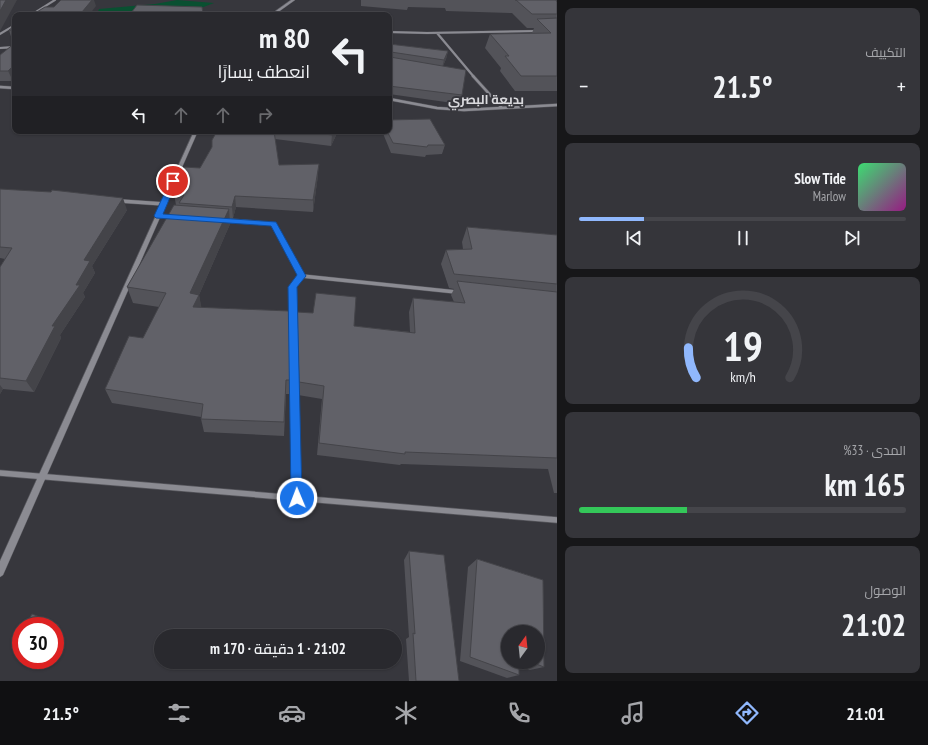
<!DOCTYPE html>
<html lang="ar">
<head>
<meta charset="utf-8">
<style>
  body { margin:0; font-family:"PT Sans Narrow",Cairo,sans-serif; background:#35353a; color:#f1f3f6; direction:rtl; height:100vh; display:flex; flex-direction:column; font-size:15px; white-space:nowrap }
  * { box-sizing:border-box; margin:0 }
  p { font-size:13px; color:#a5a6aa }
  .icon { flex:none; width:22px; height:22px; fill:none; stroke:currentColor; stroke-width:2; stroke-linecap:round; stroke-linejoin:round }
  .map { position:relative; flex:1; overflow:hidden; direction:ltr }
  .sheet { display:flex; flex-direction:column; gap:8px; padding:8px; background:#171719; width:371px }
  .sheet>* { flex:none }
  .guide { position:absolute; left:12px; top:12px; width:380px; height:122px; border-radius:8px; box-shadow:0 1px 3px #0004,0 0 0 1px #45454a; direction:rtl; background:#29292e; color:#f1f3f6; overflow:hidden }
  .needle { width:26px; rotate:15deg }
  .tools { position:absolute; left:501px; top:625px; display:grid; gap:8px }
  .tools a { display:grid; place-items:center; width:44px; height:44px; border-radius:50%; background:#29292e; box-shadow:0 1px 3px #0004,0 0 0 1px #45454a; font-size:20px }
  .speed { position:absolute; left:12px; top:617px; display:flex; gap:8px; font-size:20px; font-weight:700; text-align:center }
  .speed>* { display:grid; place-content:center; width:52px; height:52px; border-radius:50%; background:#29292e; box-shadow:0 1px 3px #0004,0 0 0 1px #45454a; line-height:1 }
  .speed .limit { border:6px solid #d22; background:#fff; color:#111 }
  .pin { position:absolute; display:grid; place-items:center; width:34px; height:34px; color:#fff; margin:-17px; border:2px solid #fff; border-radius:50%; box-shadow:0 1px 4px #0007 }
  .me { position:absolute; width:44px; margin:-22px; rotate:359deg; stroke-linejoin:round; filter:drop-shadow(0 0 3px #0008) }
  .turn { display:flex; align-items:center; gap:14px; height:84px; padding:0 16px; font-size:18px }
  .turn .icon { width:52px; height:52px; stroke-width:2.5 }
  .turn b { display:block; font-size:28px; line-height:34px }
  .lanes { display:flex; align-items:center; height:38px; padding:0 16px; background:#0003; justify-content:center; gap:20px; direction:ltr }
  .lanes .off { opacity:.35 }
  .big { font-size:30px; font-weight:600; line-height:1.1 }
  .sheet .tile { flex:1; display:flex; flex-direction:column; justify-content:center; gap:6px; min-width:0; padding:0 14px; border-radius:8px; background:#35353a }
  .sheet .dial { align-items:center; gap:0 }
  .dial svg { height:104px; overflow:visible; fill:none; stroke:#45454a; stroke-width:7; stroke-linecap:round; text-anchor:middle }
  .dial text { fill:#f1f3f6; stroke:none }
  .song { display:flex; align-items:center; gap:12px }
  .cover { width:48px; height:48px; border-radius:6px; background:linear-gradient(135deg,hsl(140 70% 55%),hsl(310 70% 35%)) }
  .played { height:4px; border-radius:2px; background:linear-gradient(90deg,#90b8fd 20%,#45454a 20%) }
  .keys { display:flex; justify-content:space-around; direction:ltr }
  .heat { display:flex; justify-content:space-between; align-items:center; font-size:22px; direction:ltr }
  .charge { height:6px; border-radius:3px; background:linear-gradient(90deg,#34c759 33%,#45454a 0) }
  .trip { position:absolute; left:154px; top:629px; width:248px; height:40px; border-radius:20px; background:#29292e; box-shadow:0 1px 3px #0004,0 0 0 1px #45454a; font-weight:600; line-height:40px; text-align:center; direction:rtl }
  .dock { display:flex; height:64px; justify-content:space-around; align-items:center; background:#101012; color:#a5a6aa }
  .dock .icon { width:28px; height:28px }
  .dock .selected { color:#90b8fd }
  .dock b { font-size:18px; color:#f1f3f6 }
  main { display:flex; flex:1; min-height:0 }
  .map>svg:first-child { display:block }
</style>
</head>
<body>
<main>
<section class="sheet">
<div class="tile"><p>التكييف</p>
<div class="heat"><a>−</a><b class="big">21.5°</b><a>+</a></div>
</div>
<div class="tile">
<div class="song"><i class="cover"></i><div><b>Slow Tide</b><p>Marlow</p></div></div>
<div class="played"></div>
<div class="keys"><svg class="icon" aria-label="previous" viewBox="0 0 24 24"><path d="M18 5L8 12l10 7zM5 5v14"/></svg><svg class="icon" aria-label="pause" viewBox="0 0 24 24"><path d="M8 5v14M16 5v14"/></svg><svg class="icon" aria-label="next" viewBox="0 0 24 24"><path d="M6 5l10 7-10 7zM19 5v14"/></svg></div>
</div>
<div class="tile dial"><svg viewBox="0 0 100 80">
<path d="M14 69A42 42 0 1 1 86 69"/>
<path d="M14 69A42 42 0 0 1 8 46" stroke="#90b8fd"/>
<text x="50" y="56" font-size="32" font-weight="700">19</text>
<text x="50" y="72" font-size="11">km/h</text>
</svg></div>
<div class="tile"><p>المدى · 33%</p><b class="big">165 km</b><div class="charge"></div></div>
<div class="tile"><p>الوصول</p><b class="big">21:02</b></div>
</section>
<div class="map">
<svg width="557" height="681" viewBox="0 0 557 681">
  <rect width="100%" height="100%" fill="#37373d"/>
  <!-- green -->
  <path fill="#095031" d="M 177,0 L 214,3 L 185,14 L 97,14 L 99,9 L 155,4 Z"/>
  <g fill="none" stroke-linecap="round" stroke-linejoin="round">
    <defs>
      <path id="minor-far4" d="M 31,15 L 55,0
        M 389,32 L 427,33 L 537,31
        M 437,33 L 474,77
        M 0,34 L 15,25
        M 0,48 L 15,47"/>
      <path id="minor-far3" d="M 473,76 L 502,108
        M 0,87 L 15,88
        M 389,99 L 437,108 L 464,110 L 557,105"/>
      <path id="minor-far2" d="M 120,201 L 164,204
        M 158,216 L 172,217
        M 224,220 L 273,224 L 302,276
        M 292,303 L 292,287 L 302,276 L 456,292"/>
      <path id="minor-far1" d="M 292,302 L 296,468"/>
      <path id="minor" d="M 296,467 L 297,498
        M 0,473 L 557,520"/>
      <path id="tertiary" d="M 291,0 L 295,0 L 274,15 L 270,15 Z
        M 194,131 L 198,131 L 3,575 L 0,577 L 0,561 Z"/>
    </defs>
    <!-- minor-far4 casing -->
    <use href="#minor-far4" stroke="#56565c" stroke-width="2.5"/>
    <!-- minor-far3 casing -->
    <use href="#minor-far3" stroke="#56565c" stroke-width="3.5"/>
    <!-- minor-far2 casing -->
    <use href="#minor-far2" stroke="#56565c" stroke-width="4.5"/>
    <!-- minor-far1 casing -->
    <use href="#minor-far1" stroke="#56565c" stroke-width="6"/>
    <!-- minor casing -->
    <use href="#minor" stroke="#56565c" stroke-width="7"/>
    <!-- tertiary casing -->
    <use href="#tertiary" stroke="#56565c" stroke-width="1"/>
    <!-- minor-far4 -->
    <use href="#minor-far4" stroke="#8b8b92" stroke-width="2"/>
    <!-- minor-far3 -->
    <use href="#minor-far3" stroke="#8b8b92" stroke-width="2.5"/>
    <!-- minor-far2 -->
    <use href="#minor-far2" stroke="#8b8b92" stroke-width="3.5"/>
    <!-- minor-far1 -->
    <use href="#minor-far1" stroke="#8b8b92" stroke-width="4.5"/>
    <!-- minor -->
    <use href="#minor" stroke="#8b8b92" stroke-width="5.5"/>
    <!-- tertiary -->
    <use href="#tertiary" fill="#8b8b92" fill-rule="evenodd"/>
  </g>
  <!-- wall -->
  <path fill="#535359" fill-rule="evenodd" d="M 361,0 L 556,0 L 557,2 L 557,91 L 515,91 L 500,71 L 501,68 L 485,48 L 490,34 L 532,33 L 534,28 L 527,28 L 512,13 L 446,11 L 445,8 L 408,7 L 407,10 L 361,6 Z
    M 15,26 L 15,40 L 12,40 L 9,30 Z
    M 15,43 L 15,78 L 13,81 L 0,81 L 0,55 Z
    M 389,44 L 448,51 L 446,59 L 443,66 L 462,95 L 460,104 L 389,94 Z
    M 216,131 L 338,131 L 331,146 L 275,139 L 279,165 L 318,175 L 313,212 L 236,207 L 233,218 L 230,218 L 230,224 L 199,295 L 201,307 L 291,380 L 290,394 L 286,394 L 284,436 L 204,432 L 201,419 L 201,417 L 112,403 L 105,389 L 143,338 L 159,307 L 133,303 L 127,287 L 176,205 L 174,194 L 200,168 L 212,147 Z
    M 382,131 L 389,131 L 445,145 L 442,154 L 426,155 L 425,157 L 391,153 Z
    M 0,189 L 127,210 L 92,266 L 95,273 L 83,293 L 85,297 L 60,335 L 61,338 L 34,392 L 3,389 L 0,394 L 0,267 L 5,259 L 0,258 Z
    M 467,227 L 557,235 L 557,493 L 554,493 L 548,469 L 401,464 L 400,465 L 317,455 L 322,399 L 298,395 L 296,326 L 297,312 L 354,326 L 410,332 L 409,312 L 413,298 L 454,302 L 451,295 L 454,289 L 449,288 L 441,264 L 446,250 L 463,249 L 462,242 Z
    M 409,551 L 459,681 L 409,681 L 406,639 L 409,637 L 404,560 Z
    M 477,559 L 543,580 L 544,667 L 530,670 L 519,666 L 519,675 L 507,678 L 460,661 L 468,567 ZM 508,632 L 538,632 L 538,662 L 508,662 Z"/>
  <!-- shaded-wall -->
  <path fill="#444449" d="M 6,0 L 17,0 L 0,31 L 0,11 Z
    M 92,0 L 94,0 L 96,6 L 89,15 L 82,12 Z
    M 448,51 L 446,59 L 442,68 L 444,60 Z
    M 11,68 L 15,78 L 13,81 L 8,71 Z
    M 334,131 L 338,131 L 331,146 L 332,135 Z
    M 319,164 L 318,175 L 313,212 L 313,200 Z
    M 235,196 L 236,207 L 233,218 L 232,207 Z
    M 123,198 L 127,210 L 92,266 L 95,273 L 83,293 L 85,297 L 60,335 L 61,338 L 34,392 L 26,381 L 52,326 L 76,285 L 84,260 Z
    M 229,209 L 230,224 L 199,295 L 202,310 L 196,322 L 190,293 Z
    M 0,385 L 3,389 L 0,394 Z
    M 55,623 L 59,625 L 55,632 L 55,626 L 53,626 Z"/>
  <!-- building -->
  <path fill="#616168" stroke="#444449" d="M 0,0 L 6,0 L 0,11 Z
    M 61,0 L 92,0 L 82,12 L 131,13 L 137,5 L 202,7 L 203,14 L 197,15 L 32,15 L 45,7 L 54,7 Z
    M 515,0 L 556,0 L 557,2 L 557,14 L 532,14 L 516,0 Z
    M 557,18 L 557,76 L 521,76 L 505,56 L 509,56 L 490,34 L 551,33 L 537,19 Z
    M 15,26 L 15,31 L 9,30 Z
    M 15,43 L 15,68 L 11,68 L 8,71 L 0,71 L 0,55 Z
    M 389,44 L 448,51 L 444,60 L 391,52 L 389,54 Z
    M 389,56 L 390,57 L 466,70 L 462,95 L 389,86 Z
    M 430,119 L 445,145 L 428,145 L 427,147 L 393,143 L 387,131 L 389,131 L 389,120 Z
    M 216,131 L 274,131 L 279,165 L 319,164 L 313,200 L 235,196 L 232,207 L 179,203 L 184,195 L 174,194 L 184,167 L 200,168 L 212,147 L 212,140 L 216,133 Z
    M 300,131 L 334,131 L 332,135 Z
    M 0,189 L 51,192 L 52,190 L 123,198 L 84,260 L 90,261 L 76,285 L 80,285 L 52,326 L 55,326 L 26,381 L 0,378 L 0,267 L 12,248 L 0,247 Z
    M 174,205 L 229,209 L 190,293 L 199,295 L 193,307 L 289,311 L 291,380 L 286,380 L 284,422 L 201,419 L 203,404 L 105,389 L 129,336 L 143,338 L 166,293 L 127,287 Z
    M 467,227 L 557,235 L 557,284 L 454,274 L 446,250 L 472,249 Z
    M 457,281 L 557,292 L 557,458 L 405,452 L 405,454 L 319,443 L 324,386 L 299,382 L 297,312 L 313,313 L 316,293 L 356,297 L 354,326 L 415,333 L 413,298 L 465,303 Z
    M 409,551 L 444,555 L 459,681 L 416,681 L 413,633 L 415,634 Z
    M 477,559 L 543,580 L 544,667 L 531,662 L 538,662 L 538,632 L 508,632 L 508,662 L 519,662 L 519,675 L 470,657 Z
    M 32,614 L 55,623 L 53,626 L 25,626 Z
    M 21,633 L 21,648 L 14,645 Z"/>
  <!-- route -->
  <path fill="#1a73e8" stroke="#114b97" d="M 173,179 L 177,181 L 163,214 L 276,222 L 306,276 L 297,287 L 302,498 L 301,502 L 297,504 L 293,502 L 291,498 L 288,287 L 297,275 L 271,226 L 156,218 L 154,216 L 170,181 Z"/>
  <g text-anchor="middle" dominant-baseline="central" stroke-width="4" stroke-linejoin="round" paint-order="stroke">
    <!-- far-neighbourhood labels -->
    <g font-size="13" font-weight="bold" fill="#d9d9dd" stroke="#37373d">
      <text x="486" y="99">بديعة البصري</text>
    </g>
  </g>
</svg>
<div class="tools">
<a><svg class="needle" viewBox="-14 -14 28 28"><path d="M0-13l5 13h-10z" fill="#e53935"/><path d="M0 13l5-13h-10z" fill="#a5a6aa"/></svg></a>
</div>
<div class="speed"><div class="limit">30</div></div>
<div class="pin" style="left:173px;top:181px;background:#d93025"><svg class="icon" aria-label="arrive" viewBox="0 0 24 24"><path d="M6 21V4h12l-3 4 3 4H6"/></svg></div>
<svg class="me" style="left:297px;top:498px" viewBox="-20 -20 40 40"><circle r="17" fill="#1a73e8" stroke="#fff" stroke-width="3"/><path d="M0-11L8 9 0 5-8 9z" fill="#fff"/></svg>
<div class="trip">21:02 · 1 دقيقة · 170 m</div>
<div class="guide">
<div class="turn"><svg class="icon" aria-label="left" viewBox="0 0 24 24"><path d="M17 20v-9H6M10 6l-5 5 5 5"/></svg><div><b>80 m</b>انعطف يسارًا</div></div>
<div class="lanes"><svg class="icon" aria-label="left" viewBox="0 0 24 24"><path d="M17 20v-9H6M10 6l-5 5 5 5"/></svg><svg class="icon off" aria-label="ahead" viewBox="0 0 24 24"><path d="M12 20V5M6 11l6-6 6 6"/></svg><svg class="icon off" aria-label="ahead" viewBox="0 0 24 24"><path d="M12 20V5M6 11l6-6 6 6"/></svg><svg class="icon off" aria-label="right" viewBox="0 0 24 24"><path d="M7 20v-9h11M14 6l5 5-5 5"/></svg></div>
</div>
</div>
</main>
<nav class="dock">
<b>21:01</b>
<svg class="icon selected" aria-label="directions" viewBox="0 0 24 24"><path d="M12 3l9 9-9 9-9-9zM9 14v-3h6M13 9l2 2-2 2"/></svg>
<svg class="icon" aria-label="music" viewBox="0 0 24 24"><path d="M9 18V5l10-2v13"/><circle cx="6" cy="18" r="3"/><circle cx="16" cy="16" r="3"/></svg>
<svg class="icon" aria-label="phone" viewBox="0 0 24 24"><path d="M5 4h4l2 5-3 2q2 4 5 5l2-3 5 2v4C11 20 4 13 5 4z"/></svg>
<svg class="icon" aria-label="climate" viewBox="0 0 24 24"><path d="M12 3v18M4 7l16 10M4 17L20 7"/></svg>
<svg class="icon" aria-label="car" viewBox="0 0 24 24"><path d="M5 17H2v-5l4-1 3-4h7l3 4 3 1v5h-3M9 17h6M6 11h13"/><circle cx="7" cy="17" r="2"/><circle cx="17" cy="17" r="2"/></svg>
<svg class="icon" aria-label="filters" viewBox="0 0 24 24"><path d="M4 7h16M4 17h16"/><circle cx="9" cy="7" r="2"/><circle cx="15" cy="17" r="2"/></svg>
<b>21.5°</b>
</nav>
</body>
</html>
